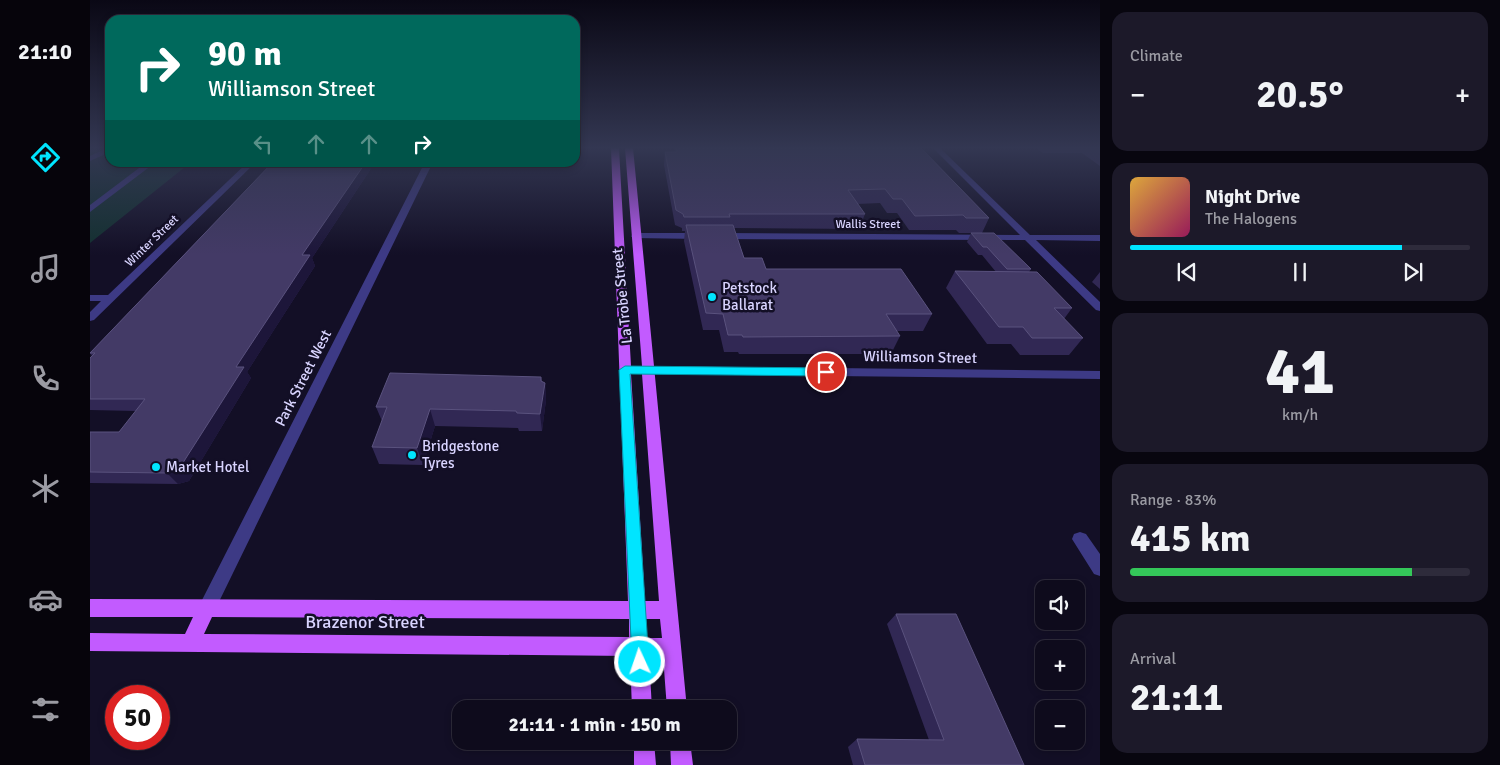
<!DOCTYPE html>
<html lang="en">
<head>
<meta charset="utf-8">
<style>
  body { margin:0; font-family:Signika,sans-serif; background:#1c1929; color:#f1f3f6; height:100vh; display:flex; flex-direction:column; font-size:19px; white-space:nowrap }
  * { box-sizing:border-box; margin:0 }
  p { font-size:16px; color:#9b9ba3 }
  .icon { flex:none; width:28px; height:28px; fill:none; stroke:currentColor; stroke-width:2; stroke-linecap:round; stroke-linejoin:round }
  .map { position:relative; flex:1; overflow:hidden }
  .panel { display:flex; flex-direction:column; gap:12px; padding:12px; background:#08060f; width:400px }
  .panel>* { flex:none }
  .guide { position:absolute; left:15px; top:15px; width:475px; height:152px; border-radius:15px; box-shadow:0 2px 8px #0003,0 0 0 1px #2e2b3b; background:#00695c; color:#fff; overflow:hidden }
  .buttons { position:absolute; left:945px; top:580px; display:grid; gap:10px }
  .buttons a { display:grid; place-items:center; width:50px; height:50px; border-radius:10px; background:#0e0b1c; box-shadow:0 2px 8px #0003,0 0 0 1px #2e2b3b; font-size:25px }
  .speed { position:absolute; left:15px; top:685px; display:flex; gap:10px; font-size:25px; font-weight:700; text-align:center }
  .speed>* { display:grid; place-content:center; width:65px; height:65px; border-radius:50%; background:#0e0b1c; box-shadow:0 2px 8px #0003,0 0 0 1px #2e2b3b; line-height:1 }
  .speed .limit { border:8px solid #d22; background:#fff; color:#111 }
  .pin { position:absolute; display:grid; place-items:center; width:42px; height:42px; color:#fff; margin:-21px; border:2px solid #fff; border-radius:50%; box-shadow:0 1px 5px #0007 }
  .me { position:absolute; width:55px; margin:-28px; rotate:357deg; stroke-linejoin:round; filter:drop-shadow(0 0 4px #0008) }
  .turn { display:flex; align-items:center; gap:18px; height:105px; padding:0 20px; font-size:22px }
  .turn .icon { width:65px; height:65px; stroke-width:2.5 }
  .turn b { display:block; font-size:35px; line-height:42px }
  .lanes { display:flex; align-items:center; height:48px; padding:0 20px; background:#0003; justify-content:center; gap:25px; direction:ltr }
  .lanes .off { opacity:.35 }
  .big { font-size:38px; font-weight:700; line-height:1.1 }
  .panel .widget { flex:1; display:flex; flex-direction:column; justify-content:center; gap:8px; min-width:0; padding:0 18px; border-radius:15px; background:#1c1929 }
  .panel .dial { align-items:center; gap:0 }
  .dial b { font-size:65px; line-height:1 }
  .song { display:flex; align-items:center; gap:15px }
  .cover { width:60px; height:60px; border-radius:8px; background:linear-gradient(135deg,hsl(40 70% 55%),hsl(330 70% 35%)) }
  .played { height:5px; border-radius:2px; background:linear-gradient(90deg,#00e5ff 80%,#2e2b3b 80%) }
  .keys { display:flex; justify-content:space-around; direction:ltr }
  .heat { display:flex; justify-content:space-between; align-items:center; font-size:28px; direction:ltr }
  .charge { height:8px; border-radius:4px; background:linear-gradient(90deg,#34c759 83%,#2e2b3b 0) }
  .trip { position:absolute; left:362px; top:700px; width:285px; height:50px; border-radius:15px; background:#0e0b1c; box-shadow:0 2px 8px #0003,0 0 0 1px #2e2b3b; font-weight:700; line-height:50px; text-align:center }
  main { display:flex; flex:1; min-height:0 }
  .tab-bar { display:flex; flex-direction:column; width:90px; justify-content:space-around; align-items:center; background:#06040b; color:#9b9ba3 }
  .tab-bar .icon { width:35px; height:35px }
  .tab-bar .active { color:#00e5ff }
  .tab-bar b { font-size:22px; color:#f1f3f6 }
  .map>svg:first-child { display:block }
</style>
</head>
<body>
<main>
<nav class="tab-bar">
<b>21:10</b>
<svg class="icon active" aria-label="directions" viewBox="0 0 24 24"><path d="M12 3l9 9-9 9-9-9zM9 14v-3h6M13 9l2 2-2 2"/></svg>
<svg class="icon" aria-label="music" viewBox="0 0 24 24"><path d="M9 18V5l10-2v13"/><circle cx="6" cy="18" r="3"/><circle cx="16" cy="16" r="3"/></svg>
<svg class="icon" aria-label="phone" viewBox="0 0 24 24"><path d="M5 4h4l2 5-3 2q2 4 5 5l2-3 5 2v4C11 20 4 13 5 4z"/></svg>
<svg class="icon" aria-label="climate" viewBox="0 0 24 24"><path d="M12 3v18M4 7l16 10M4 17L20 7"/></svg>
<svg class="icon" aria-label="car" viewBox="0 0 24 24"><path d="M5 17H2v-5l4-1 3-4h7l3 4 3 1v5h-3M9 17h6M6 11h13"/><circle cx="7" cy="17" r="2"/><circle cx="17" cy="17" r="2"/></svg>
<svg class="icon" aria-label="filters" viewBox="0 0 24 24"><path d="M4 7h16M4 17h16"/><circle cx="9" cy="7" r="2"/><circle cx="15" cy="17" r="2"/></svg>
</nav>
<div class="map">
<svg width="1010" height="765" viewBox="0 0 1010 765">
  <rect width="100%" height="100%" fill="#130f26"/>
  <!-- green -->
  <path fill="#12302f" d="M 0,148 L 20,148 L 20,162 L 100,163 L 0,243 Z"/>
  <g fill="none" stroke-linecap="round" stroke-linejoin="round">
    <!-- minor -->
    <path fill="#3d3a85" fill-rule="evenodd" d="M 17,148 L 20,148 L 20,152 L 0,161 L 0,156 Z
      M 843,148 L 850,148 L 940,235 L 1010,235 L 1010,241 L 946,240 L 1010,302 L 1010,311 L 1006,310 L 935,240 L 631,239 L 626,236 L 631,233 L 930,235 Z
      M 57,162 L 66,162 L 0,212 L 0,205 Z
      M 158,162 L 166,162 L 4,320 L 0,321 L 0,312 L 11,301 L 0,301 L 0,295 L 18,295 Z
      M 335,162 L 343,162 L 123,614 L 117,617 L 111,614 L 108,608 L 111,602 Z
      M 546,233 L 611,233 L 616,236 L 611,239 L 543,238 L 541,236 Z
      M 559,366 L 1010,371 L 1010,379 L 559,374 L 553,370 Z
      M 990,532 L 996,534 L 1010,554 L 1010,576 L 1004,574 L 982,539 L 984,534 Z"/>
    <!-- major -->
    <path fill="#c25bff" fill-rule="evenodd" d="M 521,148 L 529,148 L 541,366 L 552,366 L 535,148 L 543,148 L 597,709 L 577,709 L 573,656 L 559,656 L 562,709 L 542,709 L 540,656 L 0,651 L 0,633 L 95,634 L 103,617 L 0,617 L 0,599 L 538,601 ZM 541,374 L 552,374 L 569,601 L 555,601 ZM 122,617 L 539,619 L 539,637 L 114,634 ZM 556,619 L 570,619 L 572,638 L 557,638 Z
      M 544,741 L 564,741 L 566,765 L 544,765 Z
      M 580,741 L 600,741 L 603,765 L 581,765 Z"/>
  </g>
  <!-- wall -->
  <path fill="#312854" d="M 585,148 L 831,148 L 899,218 L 892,233 L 869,233 L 866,230 L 819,230 L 807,213 L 797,213 L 790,203 L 767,204 L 775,214 L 769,229 L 644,228 L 654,258 L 676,269 L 842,314 L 833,331 L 806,331 L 810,336 L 801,354 L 649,354 L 648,352 L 634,352 L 629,330 L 613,330 L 594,241 L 595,231 L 592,231 L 592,228 L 585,225 L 574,165 L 575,152 L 584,152 Z
    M 946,148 L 1010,148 L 1010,166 L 992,153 L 953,153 Z
    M 183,162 L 293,162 L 289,167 L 282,167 L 222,258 L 225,266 L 157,372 L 161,378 L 99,481 L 88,484 L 0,483 L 0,432 L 29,432 L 46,411 L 0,410 L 0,358 L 2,356 L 0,353 Z
    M 881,233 L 941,269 L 939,272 L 982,308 L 974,319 L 993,338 L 979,355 L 930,355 L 921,344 L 897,344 L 856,288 L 865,271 L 906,272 L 892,255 L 888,255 L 877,242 Z
    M 1010,272 L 1010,289 L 1002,282 Z
    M 451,377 L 452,382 L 455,383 L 456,400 L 452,431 L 429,431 L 428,428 L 345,426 L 333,465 L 289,464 L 282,447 L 292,421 L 286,407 Z
    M 806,614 L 934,765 L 763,765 L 758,747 L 767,739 L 839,740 L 797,624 Z"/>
  <!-- shaded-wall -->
  <path fill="#1d163a" d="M 276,162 L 281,162 L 282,167 L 222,258 L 225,266 L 157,372 L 161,378 L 99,481 L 88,484 L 77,473 L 212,255 Z
    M 288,162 L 293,162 L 289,167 Z
    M 455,383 L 456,400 L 452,431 L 450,414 Z
    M 340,409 L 345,426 L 333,465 L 327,448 Z"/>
  <!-- building -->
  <path fill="#433a66" stroke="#5a527e" d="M 586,148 L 831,148 L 899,218 L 876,218 L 873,215 L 825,216 L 812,199 L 803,199 L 795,189 L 758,190 L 775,214 L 639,214 L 640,217 L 594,217 L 593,214 L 586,210 L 575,152 L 587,152 Z
    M 183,162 L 276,162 L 212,255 L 220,255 L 146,367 L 154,367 L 89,469 L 77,473 L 0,472 L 0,432 L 29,432 L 55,399 L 0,399 L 0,358 L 5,353 L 0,353 Z
    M 596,225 L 643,225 L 654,258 L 672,258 L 676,269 L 811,269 L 842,314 L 796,314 L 810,336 L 653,337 L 652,335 L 638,335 L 633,314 L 616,313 Z
    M 881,233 L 904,233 L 941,269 L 917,269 L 897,247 L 893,247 Z
    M 865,271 L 947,272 L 982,308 L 964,308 L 993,338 L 942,338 L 933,327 L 909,327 Z
    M 300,373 L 451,377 L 451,381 L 455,383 L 450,414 L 427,413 L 426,411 L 340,409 L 327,448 L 282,447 L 297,407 L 286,407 Z
    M 806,614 L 866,614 L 934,765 L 775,765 L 767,739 L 854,740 Z"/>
  <!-- sky -->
  <linearGradient id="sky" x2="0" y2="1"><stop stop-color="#0a0815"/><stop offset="0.58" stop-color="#333752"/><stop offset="1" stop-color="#333752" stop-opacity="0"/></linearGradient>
  <rect width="1010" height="255" fill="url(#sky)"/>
  <!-- route -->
  <path fill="#00e5ff" stroke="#0095a6" d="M 535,366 L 736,368 L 741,372 L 736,376 L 540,374 L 559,662 L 556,668 L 550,670 L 544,668 L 542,662 L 529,370 Z"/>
  <!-- markers -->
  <g fill="#00e5ff" stroke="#130f26" stroke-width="2">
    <circle cx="622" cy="297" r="5"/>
    <circle cx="322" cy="455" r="5"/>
    <circle cx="66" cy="467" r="5"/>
  </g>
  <g text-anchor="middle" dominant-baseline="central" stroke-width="5" stroke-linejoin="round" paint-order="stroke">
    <!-- far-street labels -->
    <g font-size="12" fill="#d9d4ff" stroke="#130f26">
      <text x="778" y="224">Wallis Street</text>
      <text transform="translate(62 241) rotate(-44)">Winter Street</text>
    </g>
    <!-- poi labels -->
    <g font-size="15" fill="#d9d4ff" stroke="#130f26" text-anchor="start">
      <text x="632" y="288">Petstock<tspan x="632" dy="17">Ballarat</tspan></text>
      <text x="332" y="446">Bridgestone<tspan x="332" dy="17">Tyres</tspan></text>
      <text x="76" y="467">Market Hotel</text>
    </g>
    <!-- street labels -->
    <g font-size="15" fill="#d9d4ff" stroke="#130f26">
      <text transform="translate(532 296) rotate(-96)">La Trobe Street</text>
      <text transform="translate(830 357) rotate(1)">Williamson Street</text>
      <text transform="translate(213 378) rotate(-63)">Park Street West</text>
    </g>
    <!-- near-street labels -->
    <g font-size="18" fill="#d9d4ff" stroke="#130f26">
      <text x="275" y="622">Brazenor Street</text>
    </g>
  </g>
</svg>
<div class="buttons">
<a><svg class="icon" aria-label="sound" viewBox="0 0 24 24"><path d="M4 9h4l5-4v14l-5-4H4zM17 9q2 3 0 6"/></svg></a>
<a>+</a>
<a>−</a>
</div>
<div class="speed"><div class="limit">50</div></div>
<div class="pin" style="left:736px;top:372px;background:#d93025"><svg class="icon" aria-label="arrive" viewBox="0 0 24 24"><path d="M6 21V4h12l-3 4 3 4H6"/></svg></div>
<svg class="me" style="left:550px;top:662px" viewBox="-20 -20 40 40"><circle r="17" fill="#00e5ff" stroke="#fff" stroke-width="3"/><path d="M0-11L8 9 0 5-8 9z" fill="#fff"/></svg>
<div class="trip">21:11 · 1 min · 150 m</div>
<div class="guide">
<div class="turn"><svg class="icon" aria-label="right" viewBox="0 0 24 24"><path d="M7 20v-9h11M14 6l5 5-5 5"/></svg><div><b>90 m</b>Williamson Street</div></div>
<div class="lanes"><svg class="icon off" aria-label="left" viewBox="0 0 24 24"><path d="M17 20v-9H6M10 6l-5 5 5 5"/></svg><svg class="icon off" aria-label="ahead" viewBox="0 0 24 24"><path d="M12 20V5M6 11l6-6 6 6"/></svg><svg class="icon off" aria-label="ahead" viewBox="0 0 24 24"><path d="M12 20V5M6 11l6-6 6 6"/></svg><svg class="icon" aria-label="right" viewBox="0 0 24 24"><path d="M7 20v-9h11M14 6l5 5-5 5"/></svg></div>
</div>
</div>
<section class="panel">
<div class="widget"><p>Climate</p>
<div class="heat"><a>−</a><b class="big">20.5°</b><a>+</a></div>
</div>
<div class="widget">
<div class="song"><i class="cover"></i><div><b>Night Drive</b><p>The Halogens</p></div></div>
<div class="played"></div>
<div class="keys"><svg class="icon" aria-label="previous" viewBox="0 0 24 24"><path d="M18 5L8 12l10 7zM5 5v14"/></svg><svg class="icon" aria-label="pause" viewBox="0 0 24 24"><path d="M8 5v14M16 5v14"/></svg><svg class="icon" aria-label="next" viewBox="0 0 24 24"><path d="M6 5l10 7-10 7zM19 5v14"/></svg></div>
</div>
<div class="widget dial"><b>41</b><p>km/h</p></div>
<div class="widget"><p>Range · 83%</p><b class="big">415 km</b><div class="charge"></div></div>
<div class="widget"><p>Arrival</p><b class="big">21:11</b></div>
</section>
</main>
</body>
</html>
